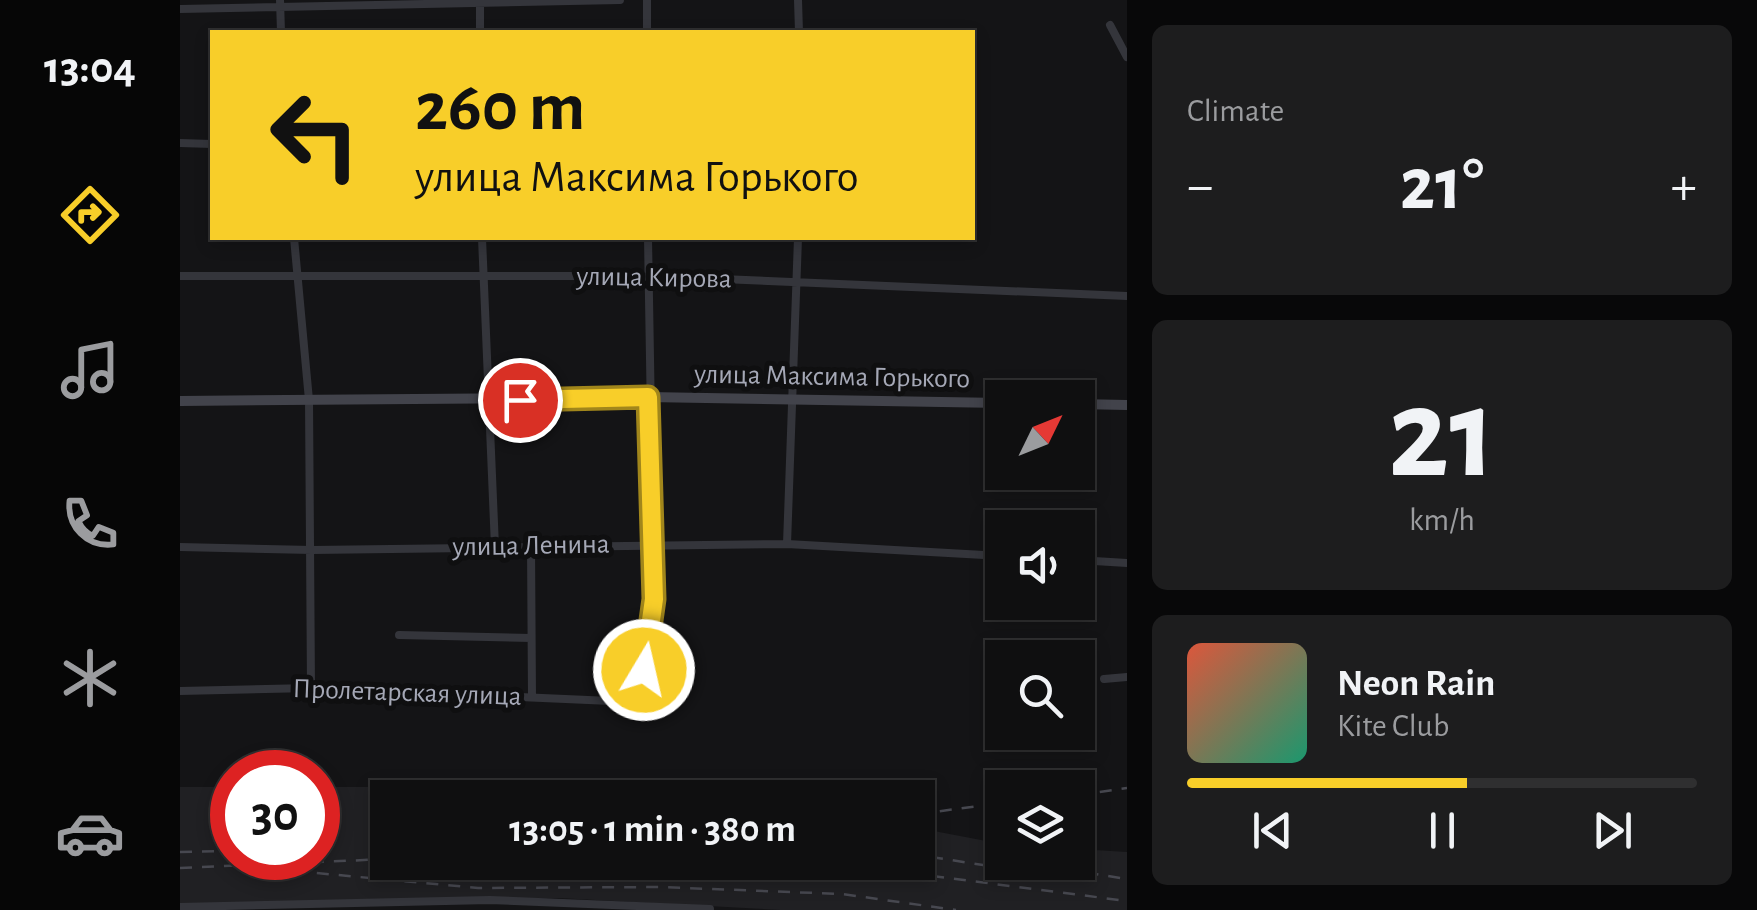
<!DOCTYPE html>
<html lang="en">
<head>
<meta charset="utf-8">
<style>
  body { margin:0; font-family:"Alegreya Sans",sans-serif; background:#1d1d1e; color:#f1f3f6; height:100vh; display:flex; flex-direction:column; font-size:38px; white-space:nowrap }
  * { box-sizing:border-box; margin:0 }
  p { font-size:32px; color:#9b9c9f }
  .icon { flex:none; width:55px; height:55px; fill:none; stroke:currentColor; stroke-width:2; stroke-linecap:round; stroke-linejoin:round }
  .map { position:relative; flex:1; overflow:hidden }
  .details { display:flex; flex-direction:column; gap:25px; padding:25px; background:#080809; width:630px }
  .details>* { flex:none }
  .top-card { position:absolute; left:30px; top:30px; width:765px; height:210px; border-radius:0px; box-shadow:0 5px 15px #0003,0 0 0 2px #2f2f30; background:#f8ce29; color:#111; overflow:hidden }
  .needle { width:65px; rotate:47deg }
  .buttons { position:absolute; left:805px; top:380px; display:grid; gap:20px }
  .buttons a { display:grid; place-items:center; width:110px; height:110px; border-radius:0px; background:#0f0f10; box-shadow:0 5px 15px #0003,0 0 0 2px #2f2f30; font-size:50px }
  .speed { position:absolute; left:30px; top:750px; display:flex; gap:20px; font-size:50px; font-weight:700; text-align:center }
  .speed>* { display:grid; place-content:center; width:130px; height:130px; border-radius:50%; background:#0f0f10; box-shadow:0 5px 15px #0003,0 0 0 2px #2f2f30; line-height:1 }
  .speed .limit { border:15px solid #d22; background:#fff; color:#111 }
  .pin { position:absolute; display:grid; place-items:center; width:85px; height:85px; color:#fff; margin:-42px; border:5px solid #fff; border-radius:50%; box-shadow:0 2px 10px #0007 }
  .me { position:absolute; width:110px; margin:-55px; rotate:9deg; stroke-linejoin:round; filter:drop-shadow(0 0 8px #0008) }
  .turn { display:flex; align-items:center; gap:35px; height:210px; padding:0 40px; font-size:45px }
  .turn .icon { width:130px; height:130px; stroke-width:2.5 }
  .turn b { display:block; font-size:70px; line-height:85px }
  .big { font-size:75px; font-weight:700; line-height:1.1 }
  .details .card { flex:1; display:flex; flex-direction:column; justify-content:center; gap:15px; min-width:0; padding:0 35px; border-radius:15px; background:#1d1d1e }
  .details .dial { align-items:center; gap:0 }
  .dial b { font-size:130px; line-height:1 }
  .song { display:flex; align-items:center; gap:30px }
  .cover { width:120px; height:120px; border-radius:15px; background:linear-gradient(135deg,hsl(10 70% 55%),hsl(160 70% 35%)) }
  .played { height:10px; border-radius:5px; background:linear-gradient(90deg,#f8ce29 55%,#2f2f30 55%) }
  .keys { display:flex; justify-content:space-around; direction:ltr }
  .heat { display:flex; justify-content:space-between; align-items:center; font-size:55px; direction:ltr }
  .trip { position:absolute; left:190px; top:780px; width:565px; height:100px; border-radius:0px; background:#0f0f10; box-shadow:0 5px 15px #0003,0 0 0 2px #2f2f30; font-weight:700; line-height:100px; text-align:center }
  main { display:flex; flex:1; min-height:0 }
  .tabs { display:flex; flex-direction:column; width:180px; justify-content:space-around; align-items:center; background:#060606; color:#9b9c9f }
  .tabs .icon { width:70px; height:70px }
  .tabs .current { color:#f8ce29 }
  .tabs b { font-size:45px; color:#f1f3f6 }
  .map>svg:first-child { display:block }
</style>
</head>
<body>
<main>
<nav class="tabs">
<b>13:04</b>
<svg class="icon current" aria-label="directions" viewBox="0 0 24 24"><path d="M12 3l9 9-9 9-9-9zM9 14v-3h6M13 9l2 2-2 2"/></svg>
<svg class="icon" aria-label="music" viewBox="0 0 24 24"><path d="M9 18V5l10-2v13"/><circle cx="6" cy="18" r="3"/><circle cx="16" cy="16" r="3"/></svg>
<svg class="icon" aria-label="phone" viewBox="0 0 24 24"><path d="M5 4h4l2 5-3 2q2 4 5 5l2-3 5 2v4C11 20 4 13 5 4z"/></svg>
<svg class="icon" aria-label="climate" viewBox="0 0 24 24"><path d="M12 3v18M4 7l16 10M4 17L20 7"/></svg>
<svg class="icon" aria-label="car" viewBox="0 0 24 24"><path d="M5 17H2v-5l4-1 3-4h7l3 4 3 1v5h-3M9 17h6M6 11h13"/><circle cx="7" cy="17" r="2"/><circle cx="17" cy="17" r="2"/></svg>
</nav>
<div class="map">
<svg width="947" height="910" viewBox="0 0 947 910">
  <rect width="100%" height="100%" fill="#141416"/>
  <!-- built -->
  <path fill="#202023" d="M 0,787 L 52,787 L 52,858 L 138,858 L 138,787 L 438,787 L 588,795 L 601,797 L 208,798 L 208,862 L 738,862 L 738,828 L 822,844 L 822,862 L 898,862 L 898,849 L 947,852 L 947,910 L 601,910 L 378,898 L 0,908 Z"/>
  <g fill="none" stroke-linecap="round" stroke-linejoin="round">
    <!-- street -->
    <path stroke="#34353b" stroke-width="8" d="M 100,0 L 101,32
      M 467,0 L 467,32
      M 618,0 L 619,32
      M 300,6 L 300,32
      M 0,9 L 440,0
      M 930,25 L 947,57
      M 0,143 L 32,144
      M 114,238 L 129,400 L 131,688
      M 302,238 L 315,547
      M 0,276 L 468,276 L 947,296
      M 607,544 L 618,238
      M 351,546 L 352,697
      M 0,547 L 132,550 L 607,544 L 822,556
      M 898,560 L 947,563
      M 219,635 L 351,638
      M 924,679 L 947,677
      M 0,691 L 131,688 L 454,702 L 469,649 L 474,599 L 468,238
      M 0,907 L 310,900 L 530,909"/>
    <!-- secondary -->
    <path stroke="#42434b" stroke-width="10" d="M 0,401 L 468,397 L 822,403
      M 898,404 L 947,405"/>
    <!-- rail -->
    <path stroke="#474850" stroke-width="2.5" stroke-dasharray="12 10" stroke-linecap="butt" d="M 898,795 L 947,788
      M 738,814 L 822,803
      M 0,852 L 52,851
      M 751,857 L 875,876
      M 643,862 L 947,901
      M 863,866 L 947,879
      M 0,868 L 208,859
      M 93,869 L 298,888 L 479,887 L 662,894 L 776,910"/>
  </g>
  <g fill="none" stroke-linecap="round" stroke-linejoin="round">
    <defs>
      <path id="route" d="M 340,400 L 468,397 L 474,599 L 464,670"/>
    </defs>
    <!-- route casing -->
    <use href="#route" stroke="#a1861b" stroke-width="25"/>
    <!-- route -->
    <use href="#route" stroke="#f8ce29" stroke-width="18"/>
  </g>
  <g text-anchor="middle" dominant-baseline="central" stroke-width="10" stroke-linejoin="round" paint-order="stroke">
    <!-- street labels -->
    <g font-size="28" fill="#a5a8b6" stroke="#0f0f10">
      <text transform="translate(474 278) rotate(1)">улица Кирова</text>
      <text transform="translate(652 377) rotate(1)">улица Максима Горького</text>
      <text transform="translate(351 546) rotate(-1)">улица Ленина</text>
      <text transform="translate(227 693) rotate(2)">Пролетарская улица</text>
    </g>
  </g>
</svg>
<div class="buttons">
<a><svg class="needle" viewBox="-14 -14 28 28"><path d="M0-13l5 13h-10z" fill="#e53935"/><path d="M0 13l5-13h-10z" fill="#9b9c9f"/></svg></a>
<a><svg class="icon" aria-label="sound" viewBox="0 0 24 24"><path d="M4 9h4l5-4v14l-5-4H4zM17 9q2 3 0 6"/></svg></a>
<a><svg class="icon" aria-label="search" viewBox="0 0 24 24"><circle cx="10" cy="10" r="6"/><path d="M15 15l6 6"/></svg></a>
<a><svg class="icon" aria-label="layers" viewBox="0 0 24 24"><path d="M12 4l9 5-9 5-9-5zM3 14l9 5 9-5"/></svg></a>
</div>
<div class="speed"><div class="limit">30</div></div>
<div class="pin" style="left:340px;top:400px;background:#d93025"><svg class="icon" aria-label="arrive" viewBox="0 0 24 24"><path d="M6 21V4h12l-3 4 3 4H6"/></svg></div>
<svg class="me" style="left:464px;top:670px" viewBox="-20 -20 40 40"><circle r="17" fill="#f8ce29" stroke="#fff" stroke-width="3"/><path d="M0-11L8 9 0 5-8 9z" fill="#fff"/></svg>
<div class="trip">13:05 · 1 min · 380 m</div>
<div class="top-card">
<div class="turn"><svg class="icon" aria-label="left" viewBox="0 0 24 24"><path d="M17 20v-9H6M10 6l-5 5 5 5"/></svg><div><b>260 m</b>улица Максима Горького</div></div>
</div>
</div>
<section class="details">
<div class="card"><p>Climate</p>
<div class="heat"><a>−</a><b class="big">21°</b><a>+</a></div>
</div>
<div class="card dial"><b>21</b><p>km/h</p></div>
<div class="card">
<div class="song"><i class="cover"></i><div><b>Neon Rain</b><p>Kite Club</p></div></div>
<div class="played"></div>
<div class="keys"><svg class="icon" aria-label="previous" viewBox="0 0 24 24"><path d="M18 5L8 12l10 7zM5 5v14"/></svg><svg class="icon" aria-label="pause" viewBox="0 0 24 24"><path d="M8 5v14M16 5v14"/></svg><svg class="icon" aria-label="next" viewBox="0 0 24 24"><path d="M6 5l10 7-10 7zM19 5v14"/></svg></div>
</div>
</section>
</main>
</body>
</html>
